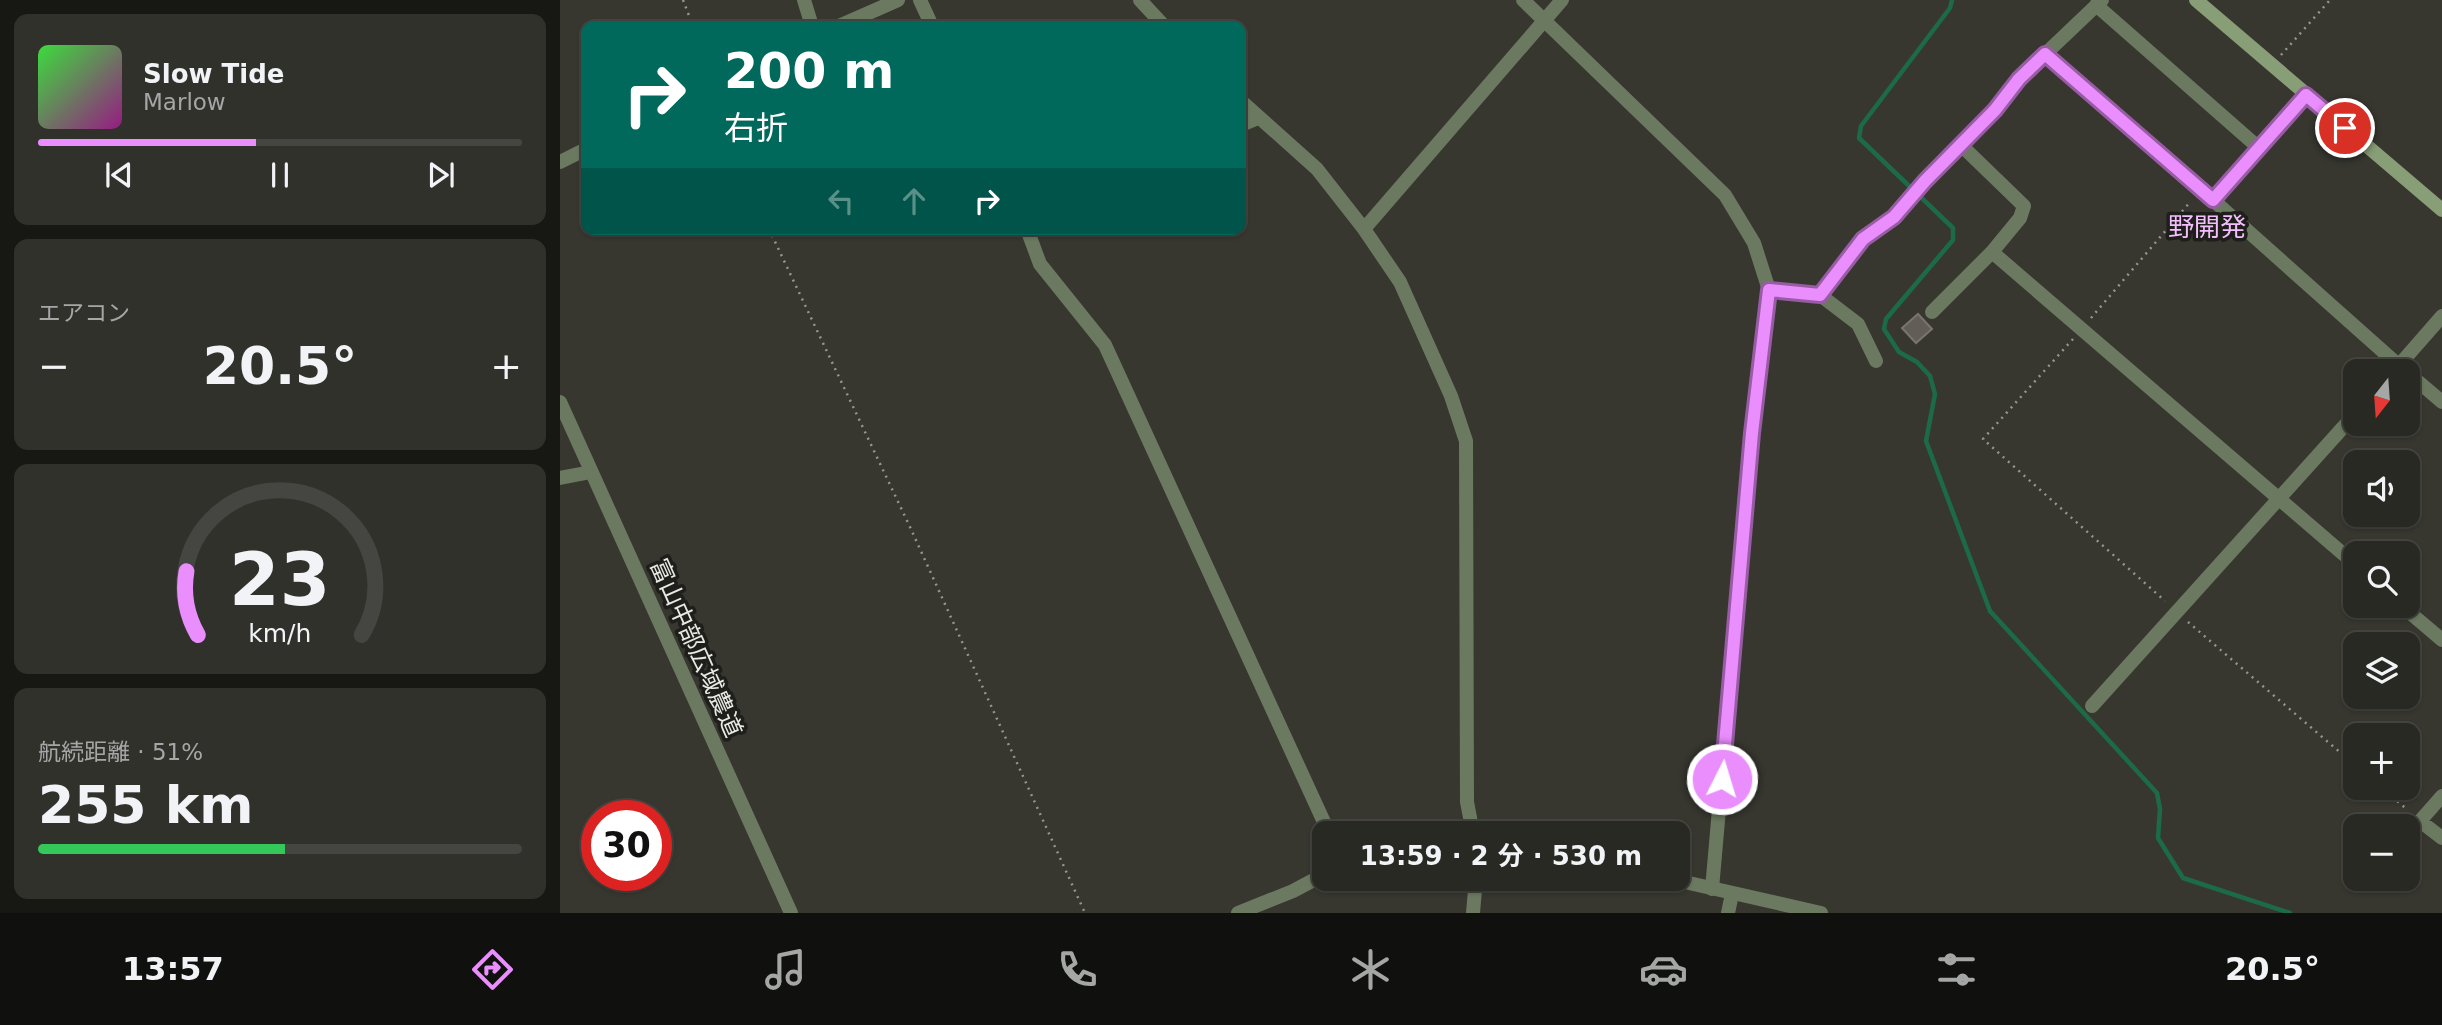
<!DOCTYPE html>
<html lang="ja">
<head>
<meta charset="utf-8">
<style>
  body { margin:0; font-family:"DejaVu Sans","Noto Sans JP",sans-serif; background:#31312c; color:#f1f3f6; height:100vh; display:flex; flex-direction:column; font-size:26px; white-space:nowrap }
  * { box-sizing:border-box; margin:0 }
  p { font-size:23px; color:#a5a6a6 }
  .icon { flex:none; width:38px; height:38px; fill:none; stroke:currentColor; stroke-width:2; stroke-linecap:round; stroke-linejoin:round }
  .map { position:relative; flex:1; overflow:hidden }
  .panel { display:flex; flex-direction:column; gap:14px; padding:14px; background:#171714; width:560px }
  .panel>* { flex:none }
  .guide { position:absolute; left:21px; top:21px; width:665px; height:214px; border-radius:14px; box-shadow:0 2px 5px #0004,0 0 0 2px #454541; background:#00695c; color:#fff; overflow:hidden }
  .needle { width:46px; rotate:197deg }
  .tools { position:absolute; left:1783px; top:359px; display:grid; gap:14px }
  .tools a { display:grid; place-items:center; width:77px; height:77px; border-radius:14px; background:#292924; box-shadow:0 2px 5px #0004,0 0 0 2px #454541; font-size:35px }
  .speed { position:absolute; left:21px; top:800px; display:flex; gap:14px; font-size:35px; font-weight:700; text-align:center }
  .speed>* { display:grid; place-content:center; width:91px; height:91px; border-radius:50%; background:#292924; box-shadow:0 2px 5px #0004,0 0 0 2px #454541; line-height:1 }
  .speed .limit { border:10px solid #d22; background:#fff; color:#111 }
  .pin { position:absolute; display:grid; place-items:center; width:60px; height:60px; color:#fff; margin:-30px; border:4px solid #fff; border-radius:50%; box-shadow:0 2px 7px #0007 }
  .me { position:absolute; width:77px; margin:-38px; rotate:5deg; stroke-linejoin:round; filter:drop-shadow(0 0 5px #0008) }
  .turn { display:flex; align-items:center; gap:24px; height:147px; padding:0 28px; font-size:32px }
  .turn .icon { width:91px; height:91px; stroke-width:2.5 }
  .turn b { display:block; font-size:49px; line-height:60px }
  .lanes { display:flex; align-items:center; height:66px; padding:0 28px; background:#0003; justify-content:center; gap:35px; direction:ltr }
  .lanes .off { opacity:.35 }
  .big { font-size:52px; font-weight:700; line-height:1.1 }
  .panel .card { flex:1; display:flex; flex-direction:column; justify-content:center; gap:10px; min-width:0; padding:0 24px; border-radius:14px; background:#31312c }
  .panel .dial { align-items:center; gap:0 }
  .dial svg { height:182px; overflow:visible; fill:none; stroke:#454541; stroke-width:7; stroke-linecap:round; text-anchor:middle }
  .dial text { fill:#f1f3f6; stroke:none }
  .song { display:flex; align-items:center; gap:21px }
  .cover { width:84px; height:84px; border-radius:10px; background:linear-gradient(135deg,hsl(120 70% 55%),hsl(310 70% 35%)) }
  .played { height:7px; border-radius:4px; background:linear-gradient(90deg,#ea8dfd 45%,#454541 45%) }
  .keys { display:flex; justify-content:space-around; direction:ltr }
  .heat { display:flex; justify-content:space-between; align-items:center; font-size:38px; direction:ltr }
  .charge { height:10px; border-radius:5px; background:linear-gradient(90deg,#34c759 51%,#454541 0) }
  .trip { position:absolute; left:752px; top:821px; width:378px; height:70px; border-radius:14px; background:#292924; box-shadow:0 2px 5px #0004,0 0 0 2px #454541; font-weight:700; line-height:70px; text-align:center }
  .tab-bar { display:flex; height:112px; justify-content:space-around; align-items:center; background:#10100e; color:#a5a6a6 }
  .tab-bar .icon { width:49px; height:49px }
  .tab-bar .on { color:#ea8dfd }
  .tab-bar b { font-size:32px; color:#f1f3f6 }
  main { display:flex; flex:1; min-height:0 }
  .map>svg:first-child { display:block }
</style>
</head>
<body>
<main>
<section class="panel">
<div class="card">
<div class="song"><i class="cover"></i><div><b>Slow Tide</b><p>Marlow</p></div></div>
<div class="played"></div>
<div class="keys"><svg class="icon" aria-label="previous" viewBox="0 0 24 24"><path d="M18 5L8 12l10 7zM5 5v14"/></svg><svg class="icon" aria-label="pause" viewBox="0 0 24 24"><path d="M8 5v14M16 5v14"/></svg><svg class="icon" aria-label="next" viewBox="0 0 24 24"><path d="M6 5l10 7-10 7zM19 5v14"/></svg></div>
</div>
<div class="card"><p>エアコン</p>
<div class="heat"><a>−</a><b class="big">20.5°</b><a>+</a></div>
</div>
<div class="card dial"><svg viewBox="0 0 100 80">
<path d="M14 69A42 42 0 1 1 86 69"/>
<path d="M14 69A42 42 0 0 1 9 41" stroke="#ea8dfd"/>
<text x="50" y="56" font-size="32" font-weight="700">23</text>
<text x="50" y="72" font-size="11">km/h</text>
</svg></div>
<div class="card"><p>航続距離 · 51%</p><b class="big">255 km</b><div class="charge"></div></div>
</section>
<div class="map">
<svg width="1882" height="913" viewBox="0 0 1882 913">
  <rect width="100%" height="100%" fill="#373730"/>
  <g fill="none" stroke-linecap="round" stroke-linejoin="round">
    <!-- stream -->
    <path stroke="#1c6a48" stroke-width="4.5" d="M 1392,0 L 1390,8 L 1301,126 L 1299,138 L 1393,228 L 1393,240 L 1326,319 L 1324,329 L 1339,352 L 1357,362 L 1370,376 L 1375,394 L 1366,441 L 1430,611 L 1597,793 L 1600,809 L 1598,838 L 1623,878 L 1730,913"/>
  </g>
  <!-- building -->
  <path fill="#625d56" stroke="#7a746e" stroke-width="2" d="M 1358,314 L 1372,329 L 1356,343 L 1342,328 Z"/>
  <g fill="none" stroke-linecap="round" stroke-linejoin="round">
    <!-- path -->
    <path stroke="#969691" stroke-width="2.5" stroke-dasharray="2 5" stroke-linecap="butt" d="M 123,0 L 133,26
      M 1721,55 L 1770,0
      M 209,229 L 350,527 L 525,913
      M 1531,318 L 1631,201
      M 1513,339 L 1423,439 L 1605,601
      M 1628,622 L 1796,766
      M 1821,788 L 1848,810"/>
    <!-- minor -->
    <path stroke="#6b7960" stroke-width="14" d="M 244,0 L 252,26
      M 360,0 L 372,26
      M 580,0 L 604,26
      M 963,0 L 1165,195 L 1194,243 L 1209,290 L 1192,433 L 1152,889
      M 1542,0 L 1459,79 L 1435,110 L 1402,146 L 1464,206 L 1460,218 L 1432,252 L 1796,565
      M 1536,5 L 1699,148
      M 279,26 L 338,0
      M 1485,54 L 1653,200 L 1746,95
      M 681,101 L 757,169 L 804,229 L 840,282 L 891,396 L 906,441 L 907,802 L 913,833
      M 681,125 L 698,118
      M 0,162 L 26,149
      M 1653,200 L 1845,371
      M 467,229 L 480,264 L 545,345 L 769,833
      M 804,229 L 1002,0
      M 1209,290 L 1260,295 L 1298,324 L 1316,361
      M 1260,295 L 1303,239 L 1334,217 L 1365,181 L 1402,146
      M 1372,312 L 1432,252
      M 1834,371 L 1882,316
      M 1848,373 L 1882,402
      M 0,478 L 31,472
      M 1842,606 L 1882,640
      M 1532,706 L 1796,413
      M 1882,796 L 1860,821 L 1882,838
      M 913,913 L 916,878
      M 1168,913 L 1172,894"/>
    <!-- tertiary -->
    <path stroke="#6b7960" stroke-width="14" d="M 0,402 L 231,913
      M 1107,878 L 1261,913
      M 678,913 L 733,891 L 765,874"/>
    <!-- secondary -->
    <path stroke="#889e76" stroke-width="14" d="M 1636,0 L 1882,210"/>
  </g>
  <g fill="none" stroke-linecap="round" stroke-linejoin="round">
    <defs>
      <path id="route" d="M 1162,779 L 1192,433 L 1209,290 L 1260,295 L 1303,239 L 1334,217 L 1365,181 L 1435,110 L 1459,79 L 1485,54 L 1653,200 L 1746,95 L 1785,128"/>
    </defs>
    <!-- route casing -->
    <use href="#route" stroke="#985ca4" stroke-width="18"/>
    <!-- route -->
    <use href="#route" stroke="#ea8dfd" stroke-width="12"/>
  </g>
  <g text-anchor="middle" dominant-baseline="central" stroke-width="7" stroke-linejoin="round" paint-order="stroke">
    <!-- street labels -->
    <g font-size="24" fill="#e9e9e5" stroke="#1e1e1b">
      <text transform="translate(136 648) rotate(66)">富山中部広域農道</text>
    </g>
    <!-- neighbourhood labels -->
    <g font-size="26" fill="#f2befc" stroke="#1e1e1b">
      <text x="1647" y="227">野開発</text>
    </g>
  </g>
</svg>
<div class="tools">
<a><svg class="needle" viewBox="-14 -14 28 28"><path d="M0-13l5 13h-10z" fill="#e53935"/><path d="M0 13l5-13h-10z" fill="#a5a6a6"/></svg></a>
<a><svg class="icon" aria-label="sound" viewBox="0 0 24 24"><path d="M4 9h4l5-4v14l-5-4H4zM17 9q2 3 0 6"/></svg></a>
<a><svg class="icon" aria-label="search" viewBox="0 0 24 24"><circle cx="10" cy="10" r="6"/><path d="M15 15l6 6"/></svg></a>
<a><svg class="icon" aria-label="layers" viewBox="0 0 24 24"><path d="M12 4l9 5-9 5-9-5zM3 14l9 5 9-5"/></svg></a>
<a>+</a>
<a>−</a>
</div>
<div class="speed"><div class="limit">30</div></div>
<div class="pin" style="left:1785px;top:128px;background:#d93025"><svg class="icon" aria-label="arrive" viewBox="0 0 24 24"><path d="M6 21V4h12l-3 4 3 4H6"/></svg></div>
<svg class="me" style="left:1162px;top:779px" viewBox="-20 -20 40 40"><circle r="17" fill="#ea8dfd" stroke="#fff" stroke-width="3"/><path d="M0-11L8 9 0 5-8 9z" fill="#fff"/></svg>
<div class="trip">13:59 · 2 分 · 530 m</div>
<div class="guide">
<div class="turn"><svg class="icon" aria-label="right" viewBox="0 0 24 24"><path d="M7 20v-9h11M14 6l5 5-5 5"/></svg><div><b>200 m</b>右折</div></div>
<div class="lanes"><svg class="icon off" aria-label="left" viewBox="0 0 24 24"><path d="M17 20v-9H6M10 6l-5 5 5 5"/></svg><svg class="icon off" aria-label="ahead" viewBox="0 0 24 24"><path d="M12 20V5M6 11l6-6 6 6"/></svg><svg class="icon" aria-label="right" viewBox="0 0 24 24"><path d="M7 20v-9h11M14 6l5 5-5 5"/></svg></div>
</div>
</div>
</main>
<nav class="tab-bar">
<b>13:57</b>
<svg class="icon on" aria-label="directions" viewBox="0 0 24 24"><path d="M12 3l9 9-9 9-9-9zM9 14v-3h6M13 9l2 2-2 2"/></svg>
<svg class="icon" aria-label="music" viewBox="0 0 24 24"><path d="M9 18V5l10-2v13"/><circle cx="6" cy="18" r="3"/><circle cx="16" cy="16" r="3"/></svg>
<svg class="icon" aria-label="phone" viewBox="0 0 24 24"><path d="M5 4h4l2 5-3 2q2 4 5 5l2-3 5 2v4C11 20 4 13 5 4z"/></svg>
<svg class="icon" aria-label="climate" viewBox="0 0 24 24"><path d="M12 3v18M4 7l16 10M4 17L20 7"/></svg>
<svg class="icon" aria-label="car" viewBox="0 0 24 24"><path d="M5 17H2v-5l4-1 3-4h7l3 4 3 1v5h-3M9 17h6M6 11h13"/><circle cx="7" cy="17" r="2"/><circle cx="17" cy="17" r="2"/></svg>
<svg class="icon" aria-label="filters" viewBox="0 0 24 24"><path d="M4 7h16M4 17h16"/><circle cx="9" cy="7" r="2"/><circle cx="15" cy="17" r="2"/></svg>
<b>20.5°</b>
</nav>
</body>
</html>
